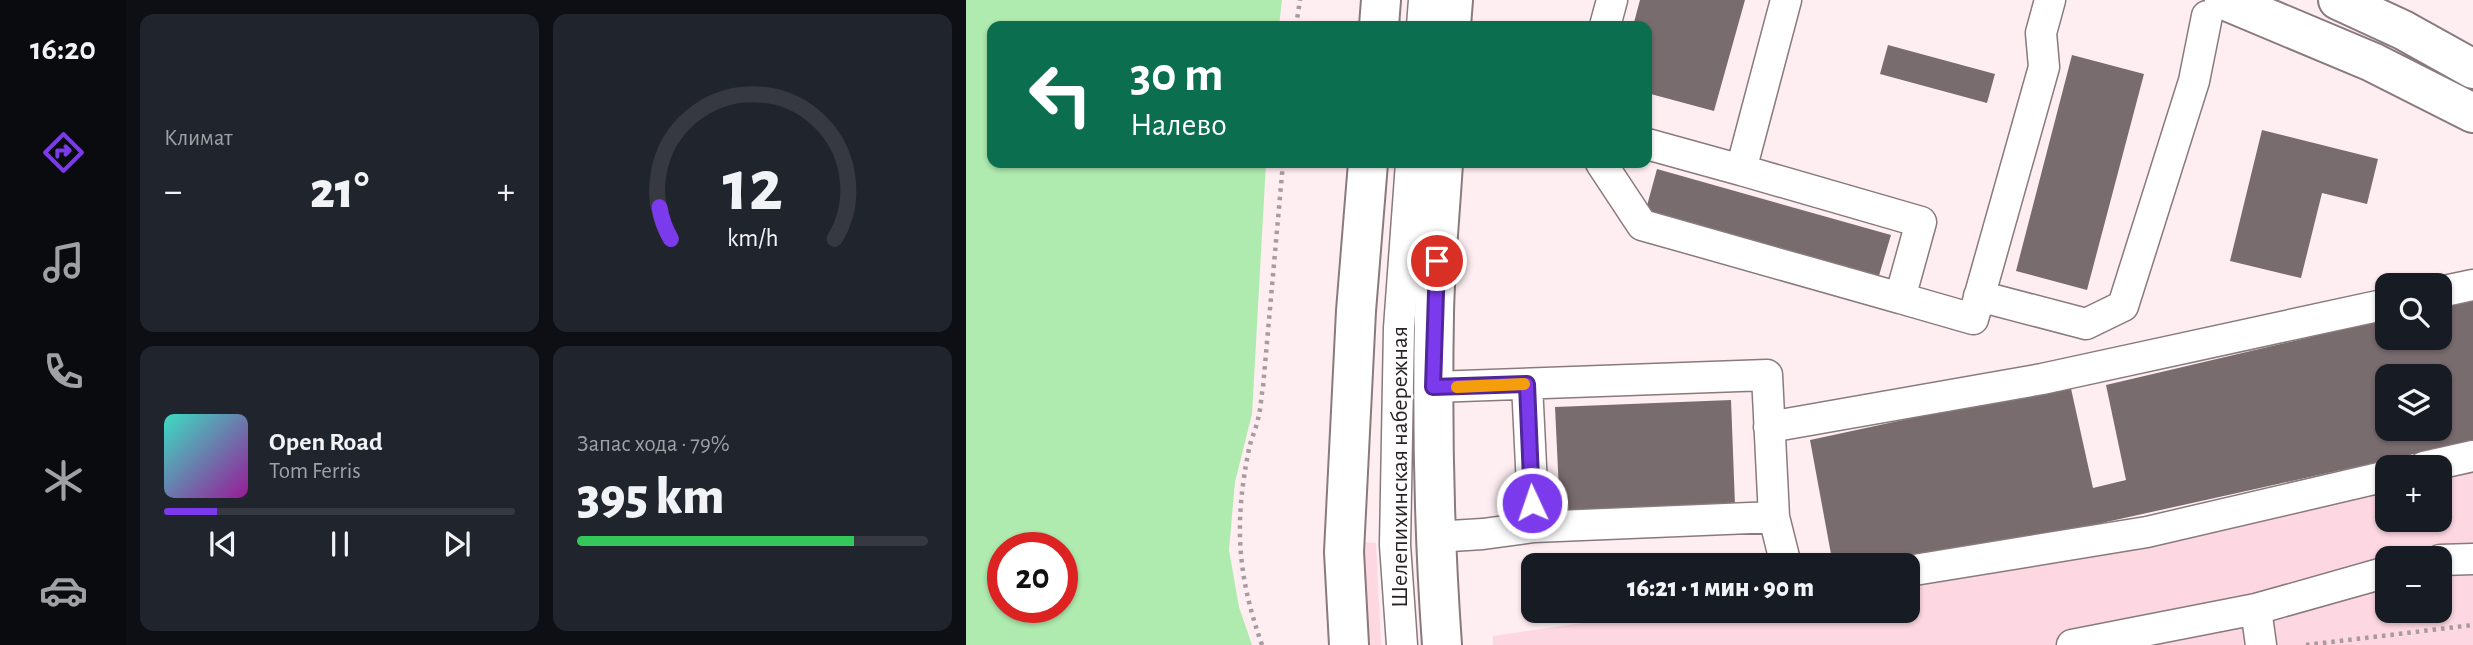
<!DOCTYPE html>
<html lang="ru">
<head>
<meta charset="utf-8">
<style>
  body { margin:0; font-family:"Alegreya Sans",sans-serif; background:#20242c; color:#f1f3f6; height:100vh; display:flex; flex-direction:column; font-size:26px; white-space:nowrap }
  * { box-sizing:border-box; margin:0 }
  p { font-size:23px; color:#9ea1a6 }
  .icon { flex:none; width:38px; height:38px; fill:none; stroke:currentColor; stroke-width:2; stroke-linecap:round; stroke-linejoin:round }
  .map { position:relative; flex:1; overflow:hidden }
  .panel { display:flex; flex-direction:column; gap:14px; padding:14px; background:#0d0f14; width:840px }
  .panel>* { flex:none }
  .hud { position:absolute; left:21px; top:21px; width:665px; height:147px; border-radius:14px; box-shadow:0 2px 5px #0004; background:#0b6e4f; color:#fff; overflow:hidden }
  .tools { position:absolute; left:1409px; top:273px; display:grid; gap:14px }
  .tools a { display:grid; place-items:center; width:77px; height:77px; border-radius:14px; background:#171b24; box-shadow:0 2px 5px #0004; font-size:35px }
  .speed { position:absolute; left:21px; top:532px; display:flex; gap:14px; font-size:35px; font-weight:700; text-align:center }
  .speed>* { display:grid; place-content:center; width:91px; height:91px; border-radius:50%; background:#171b24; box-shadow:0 2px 5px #0004; line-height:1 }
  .speed .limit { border:10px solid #d22; background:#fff; color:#111 }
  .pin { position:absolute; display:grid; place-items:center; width:60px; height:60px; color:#fff; margin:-30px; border:4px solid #fff; border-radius:50%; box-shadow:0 2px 7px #0007 }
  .me { position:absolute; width:77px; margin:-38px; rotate:357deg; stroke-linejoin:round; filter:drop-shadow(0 0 5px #0008) }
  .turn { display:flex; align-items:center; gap:24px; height:147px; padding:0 28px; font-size:32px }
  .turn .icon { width:91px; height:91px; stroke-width:2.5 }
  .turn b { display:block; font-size:49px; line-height:60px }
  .big { font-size:52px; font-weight:800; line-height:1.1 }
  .panel .card { flex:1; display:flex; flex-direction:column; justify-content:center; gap:10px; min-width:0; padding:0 24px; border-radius:14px; background:#20242c }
  .panel .dial { align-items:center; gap:0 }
  .dial svg { height:182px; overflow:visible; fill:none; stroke:#363941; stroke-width:7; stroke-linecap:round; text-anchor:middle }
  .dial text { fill:#f1f3f6; stroke:none }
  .song { display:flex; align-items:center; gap:21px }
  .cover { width:84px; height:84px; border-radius:10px; background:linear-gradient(135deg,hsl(170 70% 55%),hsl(300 70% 35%)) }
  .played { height:7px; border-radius:4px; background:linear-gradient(90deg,#7c3aed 15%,#363941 15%) }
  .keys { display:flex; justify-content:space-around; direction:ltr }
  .heat { display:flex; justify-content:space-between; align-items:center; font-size:38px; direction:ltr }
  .charge { height:10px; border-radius:5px; background:linear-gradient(90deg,#34c759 79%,#363941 0) }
  .panel .tiles { flex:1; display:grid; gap:14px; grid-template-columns:repeat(2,1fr) }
  .trip { position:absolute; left:555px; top:553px; width:399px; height:70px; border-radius:14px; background:#171b24; box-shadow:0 2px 5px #0004; font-weight:800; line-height:70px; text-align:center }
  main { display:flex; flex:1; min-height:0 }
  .menu { display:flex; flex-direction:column; width:126px; justify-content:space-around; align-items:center; background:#090b0e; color:#9ea1a6 }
  .menu .icon { width:49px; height:49px }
  .menu .current { color:#7c3aed }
  .menu b { font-size:32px; color:#f1f3f6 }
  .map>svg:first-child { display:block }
</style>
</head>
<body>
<main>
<nav class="menu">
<b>16:20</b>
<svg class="icon current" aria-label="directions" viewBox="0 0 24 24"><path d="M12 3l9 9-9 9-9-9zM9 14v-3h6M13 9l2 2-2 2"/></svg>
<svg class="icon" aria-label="music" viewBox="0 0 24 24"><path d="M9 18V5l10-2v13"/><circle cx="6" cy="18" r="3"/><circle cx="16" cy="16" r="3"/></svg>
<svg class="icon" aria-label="phone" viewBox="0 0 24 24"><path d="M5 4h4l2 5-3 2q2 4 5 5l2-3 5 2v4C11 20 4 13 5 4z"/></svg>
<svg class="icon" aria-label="climate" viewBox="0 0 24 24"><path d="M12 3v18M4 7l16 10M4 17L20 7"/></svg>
<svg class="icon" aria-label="car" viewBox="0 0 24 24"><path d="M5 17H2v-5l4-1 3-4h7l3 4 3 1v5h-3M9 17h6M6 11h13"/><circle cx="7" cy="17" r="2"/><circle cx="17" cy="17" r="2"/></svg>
</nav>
<section class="panel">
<div class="tiles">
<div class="card"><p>Климат</p>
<div class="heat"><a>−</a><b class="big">21°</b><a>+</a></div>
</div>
<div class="card dial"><svg viewBox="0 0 100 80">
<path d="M14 69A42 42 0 1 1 86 69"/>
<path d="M14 69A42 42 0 0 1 9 55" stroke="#7c3aed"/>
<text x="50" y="56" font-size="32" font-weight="700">12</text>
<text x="50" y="72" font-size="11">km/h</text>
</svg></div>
<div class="card">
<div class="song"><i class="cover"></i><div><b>Open Road</b><p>Tom Ferris</p></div></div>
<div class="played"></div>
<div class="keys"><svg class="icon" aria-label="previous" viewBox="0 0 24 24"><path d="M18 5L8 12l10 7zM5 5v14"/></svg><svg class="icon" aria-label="pause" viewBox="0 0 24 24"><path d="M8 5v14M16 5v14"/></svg><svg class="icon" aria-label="next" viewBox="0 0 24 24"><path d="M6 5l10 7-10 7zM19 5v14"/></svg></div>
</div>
<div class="card"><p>Запас хода · 79%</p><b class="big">395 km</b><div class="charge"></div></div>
</div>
</section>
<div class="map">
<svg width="1507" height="645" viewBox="0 0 1507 645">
  <rect width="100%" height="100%" fill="#feeef2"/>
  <!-- green -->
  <path fill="#fdd7e1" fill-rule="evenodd" d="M 1507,468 L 1507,645 L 527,645 L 527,636 L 698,611 L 942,611 L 942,575 L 1421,487 L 1421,520 L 1474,520 L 1474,476 ZM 1421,558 L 1474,558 L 1474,611 L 1421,611 Z
    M 398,542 L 410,543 L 415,645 L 401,645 Z"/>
  <!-- water -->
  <path fill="#afeaaf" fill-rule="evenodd" d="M 0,0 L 316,0 L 313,26 L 26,26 L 26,163 L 300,163 L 286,414 L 269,482 L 263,550 L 273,607 L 286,645 L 0,645 ZM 37,548 L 96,548 L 96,607 L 37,607 Z"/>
  <!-- building -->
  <path fill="#796c6f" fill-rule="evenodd" d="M 674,0 L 779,0 L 748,111 L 681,93 L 681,26 L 667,26 Z
    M 922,45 L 1029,74 L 1021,103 L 914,74 Z
    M 1106,55 L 1178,74 L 1121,290 L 1050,271 Z
    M 1296,130 L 1412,159 L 1401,204 L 1356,193 L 1335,278 L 1264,261 Z
    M 691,169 L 925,235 L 912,279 L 679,213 Z
    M 1507,298 L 1507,441 L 1131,524 L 910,565 L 867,565 L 844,440 L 1104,384 L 1127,488 L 1160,480 L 1140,385 L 1421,319 L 1421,338 L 1474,338 L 1474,306 ZM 1421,376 L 1474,376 L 1474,429 L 1421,429 Z
    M 765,400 L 769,505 L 594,512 L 589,407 Z"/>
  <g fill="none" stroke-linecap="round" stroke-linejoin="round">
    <defs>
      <path id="minor" d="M 456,26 L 458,0
        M 639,26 L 646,0
        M 681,144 L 775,170 L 820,0
        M 635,163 L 676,225 L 934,298
        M 775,170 L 955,222 L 934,298 L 1007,319 L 1078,67 L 1075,33 L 1084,0
        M 1474,292 L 1507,285
        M 1013,296 L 1120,324 L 1157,306 L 1228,81 L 1241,16
        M 467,387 L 801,375 L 808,517 L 568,527 L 561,384
        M 803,427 L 1076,379 L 1421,304
        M 1458,467 L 1507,456
        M 808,517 L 820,565
        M 468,537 L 517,534 L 568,527
        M 1474,560 L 1507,559
        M 942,571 L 1181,532 L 1421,476
        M 1290,609 L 1421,572
        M 436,645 L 429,545 L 433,328 L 445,163
        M 1106,645 L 1290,609 L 1295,645"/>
      <path id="major" d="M 1258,0 L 1406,62 L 1507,113
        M 1372,0 L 1437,30 L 1507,69
        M 413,26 L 415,0
        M 485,26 L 487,0
        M 383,645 L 378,552 L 390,311 L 402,163
        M 476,645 C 468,534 466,424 468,313 C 469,263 474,213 477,163"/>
    </defs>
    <!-- minor casing -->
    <use href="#minor" stroke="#887a7d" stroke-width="33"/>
    <!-- major casing -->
    <use href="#major" stroke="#887a7d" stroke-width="42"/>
    <!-- path -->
    <path stroke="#a79b9f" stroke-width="4.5" stroke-dasharray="3.5 5" stroke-linecap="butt" d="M 330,26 L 334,0
      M 296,645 C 271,574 268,523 283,449 C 285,439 290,429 292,419 C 295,408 295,397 297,387 L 317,163
      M 1340,645 L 1507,625"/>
    <!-- minor -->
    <use href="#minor" stroke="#fff" stroke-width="30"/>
    <!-- major -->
    <use href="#major" stroke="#fff" stroke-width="38"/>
  </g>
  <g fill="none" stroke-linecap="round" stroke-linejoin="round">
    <defs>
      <path id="route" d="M 471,261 L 467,387 L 561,384 L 566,503"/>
    </defs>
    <!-- route casing -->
    <use href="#route" stroke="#51269a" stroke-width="18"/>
    <!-- route -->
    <use href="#route" stroke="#7c3aed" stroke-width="12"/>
    <!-- slow -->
    <path stroke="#f59e0b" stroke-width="12" d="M 491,387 L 558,384"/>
  </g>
  <g text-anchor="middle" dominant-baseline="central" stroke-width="5" stroke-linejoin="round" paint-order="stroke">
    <!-- street labels -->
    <g font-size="24" fill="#292325" stroke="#fff">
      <text transform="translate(434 467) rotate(-90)">Шелепихинская набережная</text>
    </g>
  </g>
</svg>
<div class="tools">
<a><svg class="icon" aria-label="search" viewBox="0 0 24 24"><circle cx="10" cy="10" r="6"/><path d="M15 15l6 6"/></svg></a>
<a><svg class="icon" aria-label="layers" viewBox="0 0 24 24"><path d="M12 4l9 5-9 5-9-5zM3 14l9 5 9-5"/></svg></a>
<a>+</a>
<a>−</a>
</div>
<div class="speed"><div class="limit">20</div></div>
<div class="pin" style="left:471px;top:261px;background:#d93025"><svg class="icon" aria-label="arrive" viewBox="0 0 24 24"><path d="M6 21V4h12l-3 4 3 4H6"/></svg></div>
<svg class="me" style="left:566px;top:503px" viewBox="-20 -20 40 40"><circle r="17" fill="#7c3aed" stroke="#fff" stroke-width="3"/><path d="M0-11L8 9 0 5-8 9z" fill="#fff"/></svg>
<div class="trip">16:21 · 1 мин · 90 m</div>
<div class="hud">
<div class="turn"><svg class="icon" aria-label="left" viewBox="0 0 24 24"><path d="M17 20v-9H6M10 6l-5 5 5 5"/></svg><div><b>30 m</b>Налево</div></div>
</div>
</div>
</main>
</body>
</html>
